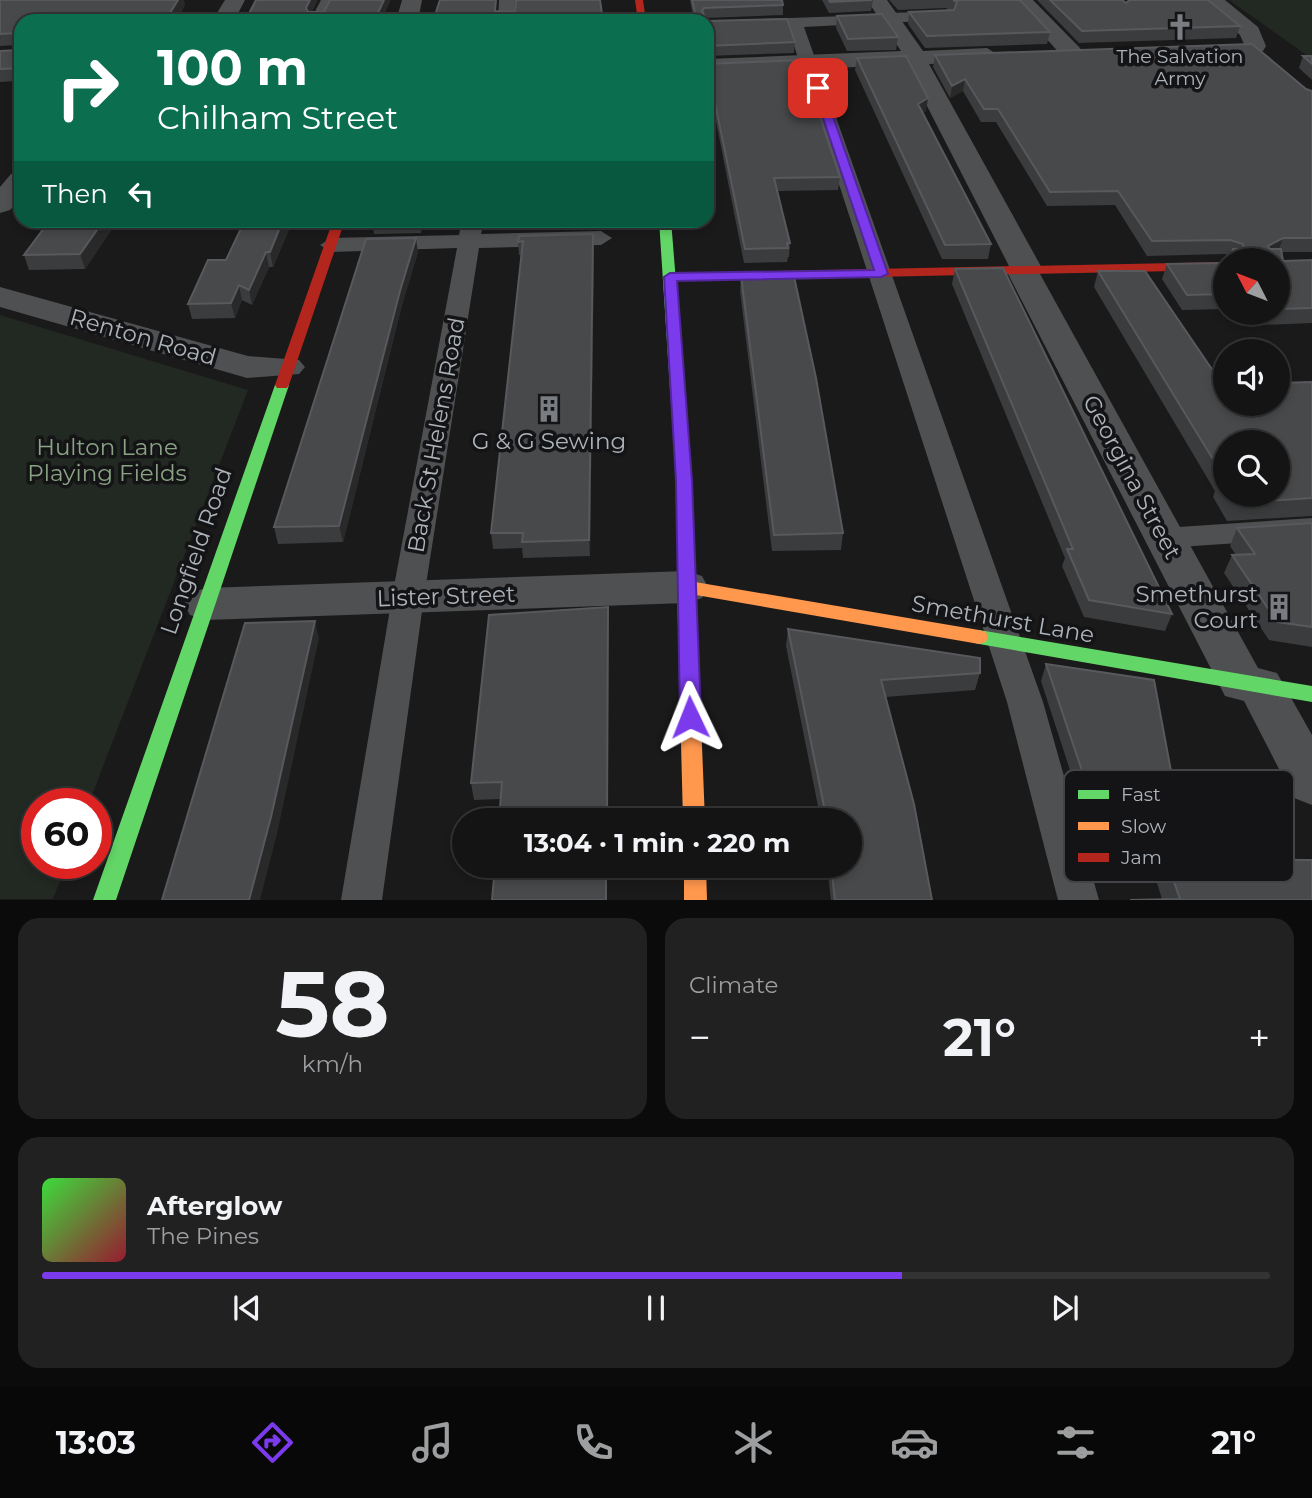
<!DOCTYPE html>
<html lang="en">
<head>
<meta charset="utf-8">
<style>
  body { margin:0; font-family:Montserrat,sans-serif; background:#212122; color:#f1f3f6; height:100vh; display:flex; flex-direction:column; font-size:26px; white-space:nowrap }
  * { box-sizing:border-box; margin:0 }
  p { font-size:23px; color:#9d9ea0 }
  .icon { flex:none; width:38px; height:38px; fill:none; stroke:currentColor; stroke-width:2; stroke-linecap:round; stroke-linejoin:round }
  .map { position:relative; height:900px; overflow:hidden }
  .drawer { display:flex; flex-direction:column; gap:18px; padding:18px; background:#0b0b0b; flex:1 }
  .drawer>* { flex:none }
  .top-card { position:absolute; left:14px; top:14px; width:700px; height:214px; border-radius:21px; box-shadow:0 4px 10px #0003,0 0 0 2px #333334; background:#0b6e4f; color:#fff; overflow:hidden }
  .needle { width:46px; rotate:312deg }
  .controls { position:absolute; left:1213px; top:248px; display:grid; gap:14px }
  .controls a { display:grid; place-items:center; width:77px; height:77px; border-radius:50%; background:#141414; box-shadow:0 4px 10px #0003,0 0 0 2px #333334; font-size:35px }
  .speed { position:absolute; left:21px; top:788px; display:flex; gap:14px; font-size:35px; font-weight:700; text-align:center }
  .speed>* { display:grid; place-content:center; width:91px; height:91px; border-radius:50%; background:#141414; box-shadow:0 4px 10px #0003,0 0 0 2px #333334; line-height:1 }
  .speed .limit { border:10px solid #d22; background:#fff; color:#111 }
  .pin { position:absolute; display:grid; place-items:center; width:60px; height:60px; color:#fff; margin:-30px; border-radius:14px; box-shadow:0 4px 10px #0006 }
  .me { position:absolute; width:77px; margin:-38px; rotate:358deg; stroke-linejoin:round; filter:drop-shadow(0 0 5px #0008) }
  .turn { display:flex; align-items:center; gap:24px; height:147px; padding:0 28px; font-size:32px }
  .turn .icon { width:91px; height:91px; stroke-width:2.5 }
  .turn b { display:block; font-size:49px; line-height:60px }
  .then { display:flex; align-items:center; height:66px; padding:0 28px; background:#0003; gap:14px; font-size:26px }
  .big { font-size:52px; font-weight:700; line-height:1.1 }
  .drawer .card { flex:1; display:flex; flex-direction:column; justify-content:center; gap:10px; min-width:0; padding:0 24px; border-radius:21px; background:#212122 }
  .drawer .dial { align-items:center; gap:0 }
  .dial b { font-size:91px; line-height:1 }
  .song { display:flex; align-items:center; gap:21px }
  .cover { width:84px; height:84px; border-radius:10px; background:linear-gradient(135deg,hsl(120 70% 55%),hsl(350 70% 35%)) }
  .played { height:7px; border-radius:4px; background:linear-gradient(90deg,#7c3aed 70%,#333334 70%) }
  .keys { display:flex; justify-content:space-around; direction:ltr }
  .heat { display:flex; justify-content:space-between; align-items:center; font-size:38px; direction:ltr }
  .drawer .tiles { flex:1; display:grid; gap:18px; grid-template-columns:1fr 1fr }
  .card:last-child { grid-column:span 2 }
  .trip { position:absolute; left:452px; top:808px; width:410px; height:70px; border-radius:35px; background:#141414; box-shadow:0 4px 10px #0003,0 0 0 2px #333334; font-weight:700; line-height:70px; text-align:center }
  .tabs { display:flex; height:112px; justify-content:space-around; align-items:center; background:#080808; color:#9d9ea0 }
  .tabs .icon { width:49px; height:49px }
  .tabs .current { color:#7c3aed }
  .tabs b { font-size:32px; color:#f1f3f6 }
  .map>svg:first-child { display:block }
</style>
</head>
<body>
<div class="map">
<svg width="1312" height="900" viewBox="0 0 1312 900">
  <rect width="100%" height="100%" fill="#1a1a1a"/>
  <!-- green -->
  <path fill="#222822" d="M 1229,0 L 1312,0 L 1312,59 Z
    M 0,315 L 248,390 L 89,803 L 37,803 L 37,863 L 67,863 L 53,899 L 0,899 Z"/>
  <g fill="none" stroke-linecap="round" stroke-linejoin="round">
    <!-- lane -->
    <path fill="#4e5052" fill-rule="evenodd" d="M 321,0 L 337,0 L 326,21 L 310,21 Z
      M 499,0 L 515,0 L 514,21 L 498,21 Z
      M 946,11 L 954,16 L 952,19 L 889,23 L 881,18 L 889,13 Z
      M 874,15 L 880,17 L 880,23 L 804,27 L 1043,702 L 1099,900 L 1058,900 L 1007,702 L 788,27 L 707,30 L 707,21 L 704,21 Z
      M 462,220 L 484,220 L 481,234 L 601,231 L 612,238 L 601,245 L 479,248 L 424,597 L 382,900 L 341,900 L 392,597 L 457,248 L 331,252 L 320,245 L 331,238 L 459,235 Z
      M 1312,518 L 1312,538 L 1164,548 L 1153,545 L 1149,538 L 1153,531 L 1164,528 Z"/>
    <!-- street -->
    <path fill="#4e5052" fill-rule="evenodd" d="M 225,0 L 245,0 L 234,21 L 212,21 Z
      M 402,0 L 422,0 L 418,21 L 396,21 Z
      M 867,0 L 887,0 L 923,51 L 987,48 L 998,55 L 987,62 L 929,64 L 1043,270 L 1040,274 L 1258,668 L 1277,673 L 1312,735 L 1312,805 L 1294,798 L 1244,701 L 1225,696 L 1006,270 L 1009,266 L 906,65 L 707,73 L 707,59 L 901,51 Z
      M 1011,0 L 1033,0 L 1080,48 L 1083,53 L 1080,58 L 1064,58 Z
      M 1202,0 L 1225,0 L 1258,27 L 1266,46 L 1263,51 L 1247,51 L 1240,35 Z
      M 21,172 L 21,197 L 10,210 L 0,213 L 0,187 L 11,174 Z
      M 0,287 L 248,356 L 299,360 L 305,367 L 299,374 L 247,378 L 0,307 Z
      M 686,571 L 702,576 L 708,587 L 702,598 L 686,603 L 206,620 L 190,615 L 184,604 L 190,593 L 206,588 Z"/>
    <!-- fast -->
    <path fill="#63d668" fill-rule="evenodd" d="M 659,220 L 671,220 L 692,480 L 696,584 L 693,589 L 681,589 L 678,584 L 676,480 Z
      M 282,381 L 289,385 L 116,900 L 93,900 L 275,385 Z
      M 979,630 L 1312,686 L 1312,702 L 979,644 L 972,642 L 970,637 L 972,632 Z"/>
    <!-- slow -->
    <path fill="#ff974d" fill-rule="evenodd" d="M 687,578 L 695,582 L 979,630 L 986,632 L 988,637 L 986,642 L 979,644 L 696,595 L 705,821 L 683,821 L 677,587 L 681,579 Z
      M 684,866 L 706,866 L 707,900 L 684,900 Z"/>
    <!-- jam -->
    <path fill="#b3261e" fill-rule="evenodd" d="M 635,0 L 643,0 L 646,21 L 638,21 Z
      M 333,220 L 345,220 L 289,385 L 287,388 L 277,388 L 275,385 Z
      M 1225,262 L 1225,270 L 670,281 L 664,277 L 670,273 Z"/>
  </g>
  <!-- wall -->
  <path fill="#3b3c3d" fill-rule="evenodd" d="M 0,0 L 185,5 L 176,21 L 21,21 L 21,93 L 19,94 L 15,81 L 0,82 L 0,51 L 19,50 L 19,45 L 0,46 Z
    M 690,0 L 782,0 L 783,5 L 783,15 L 706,18 L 707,21 L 694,21 Z
    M 822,0 L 873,0 L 871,11 L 829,13 Z
    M 889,0 L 1020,0 L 1050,32 L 1047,44 L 925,48 L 908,24 L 909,12 L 949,10 L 946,8 L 898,10 Z
    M 1037,0 L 1122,0 L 1126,3 L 1128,2 L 1127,0 L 1208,0 L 1240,26 L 1236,38 L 1079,43 Z
    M 497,11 L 603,21 L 433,21 Z
    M 837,16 L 898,37 L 896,50 L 847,51 L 836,28 Z
    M 707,21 L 795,42 L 794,53 L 707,56 Z
    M 935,55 L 1306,89 L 1312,91 L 1312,252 L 1281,252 L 1283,261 L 1312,260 L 1312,323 L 1261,325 L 1253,313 L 1278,313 L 1278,261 L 1229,261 L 1230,256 L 1225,254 L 1147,256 L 1115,205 L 1047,206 L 996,122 L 981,122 L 963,91 L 950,98 L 933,67 Z
    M 1303,56 L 1312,56 L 1312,80 L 1299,68 Z
    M 857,58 L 926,111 L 923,113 L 991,244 L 988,259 L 942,259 L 855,70 Z
    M 707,64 L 840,177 L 838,190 L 778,191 L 790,243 L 789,257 L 788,257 L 787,262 L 744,263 L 707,76 Z
    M 118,220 L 85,269 L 29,270 L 24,255 Z
    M 245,220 L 293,220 L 273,267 L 269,267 L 252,305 L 242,300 L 235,318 L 192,319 L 188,304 L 226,260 Z
    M 372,220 L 424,220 L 421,233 L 374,234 Z
    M 521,220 L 600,220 L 600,228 L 522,230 Z
    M 518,242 L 594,248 L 590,556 L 523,558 L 522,548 L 493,549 L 491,533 L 521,255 L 519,255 Z
    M 418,252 L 402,305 L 343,542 L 278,544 L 274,527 Z
    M 1225,263 L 1225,309 L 1182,310 L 1162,279 L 1167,264 Z
    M 955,269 L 1172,614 L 1165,631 L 1084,617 L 1062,566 L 1065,558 L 952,284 Z
    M 1098,271 L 1222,384 L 1312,382 L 1312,516 L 1227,521 L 1213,497 L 1215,491 L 1094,287 ZM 1225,443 L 1278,495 L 1225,495 Z
    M 749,273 L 843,533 L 841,550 L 772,551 L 740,291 L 741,276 L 749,276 Z
    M 1312,523 L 1312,647 L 1269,640 L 1224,573 L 1232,555 L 1236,555 L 1230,546 L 1237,528 Z
    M 608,624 L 607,821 L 499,821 L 501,799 L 474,800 L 471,783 Z
    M 788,629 L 980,673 L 975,690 L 885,697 L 932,900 L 831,900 L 827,866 L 849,866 L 849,821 L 821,821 L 786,646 Z
    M 1046,664 L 1182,830 L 1174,847 L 1093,841 L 1041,681 Z
    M 1166,859 L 1312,900 L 1162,899 L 1156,880 Z"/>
  <!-- shaded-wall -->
  <path fill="#29292a" d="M 178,0 L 184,0 L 185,5 L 176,21 L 165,21 Z
    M 310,0 L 318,0 L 308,20 L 306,8 Z
    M 384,0 L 391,0 L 381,21 L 374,21 Z
    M 965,79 L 963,91 L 950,98 L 952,86 Z
    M 21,80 L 21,93 L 19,94 L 15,81 Z
    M 928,98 L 926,111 L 916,117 L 918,104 Z
    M 104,220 L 118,220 L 85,269 L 80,254 Z
    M 283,220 L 293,220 L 273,267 L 270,252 Z
    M 420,220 L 424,220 L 421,233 Z
    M 593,234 L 594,248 L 590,556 L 589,540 Z
    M 416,238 L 418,252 L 402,305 L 343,542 L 339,526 L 400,291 Z
    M 1283,238 L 1278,252 L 1262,260 L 1268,246 Z
    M 266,252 L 269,267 L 252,305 L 249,290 Z
    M 239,285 L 242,300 L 235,318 L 231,303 Z
    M 315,621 L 319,638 L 277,834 L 260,900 L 249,900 Z"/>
  <!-- building -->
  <path fill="#48494b" stroke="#57595c" stroke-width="2" d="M 0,0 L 178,0 L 165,21 L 21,21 L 21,68 L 0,69 L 0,51 L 19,50 L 19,33 L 0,34 Z
    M 256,0 L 310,0 L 306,8 L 308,12 L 324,12 L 330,0 L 384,0 L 374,21 L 245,21 Z
    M 440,0 L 496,0 L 495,11 L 515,12 L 516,0 L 600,0 L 603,21 L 523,21 L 523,19 L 481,14 L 480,21 L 433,21 Z
    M 692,0 L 782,0 L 783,5 L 704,8 L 702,11 L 707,21 L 697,21 Z
    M 829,0 L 872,0 L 830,2 Z
    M 953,0 L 1020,0 L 1050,32 L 927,36 L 909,12 L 954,10 L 957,2 Z
    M 1050,0 L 1122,0 L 1126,3 L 1130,0 L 1208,0 L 1240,26 L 1082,31 Z
    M 882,14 L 898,37 L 848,39 L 837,16 Z
    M 787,19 L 795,42 L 707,46 L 707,21 Z
    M 1252,44 L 1306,89 L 1312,91 L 1312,238 L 1283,238 L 1268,246 L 1270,249 L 1281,249 L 1283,261 L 1312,260 L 1312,308 L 1278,309 L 1278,261 L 1230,261 L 1233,249 L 1244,249 L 1243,244 L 1230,240 L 1152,241 L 1118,191 L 1050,192 L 998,109 L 984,109 L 965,79 L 952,86 L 935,55 Z
    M 906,56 L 928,98 L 918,104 L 991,244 L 945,245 L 857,58 Z
    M 1303,56 L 1312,56 L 1312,64 Z
    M 801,60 L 840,177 L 774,178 L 790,243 L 787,243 L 788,248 L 745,249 L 707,64 Z
    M 50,220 L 104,220 L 80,254 L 24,255 Z
    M 245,220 L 283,220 L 270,252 L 266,252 L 249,290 L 239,285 L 231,303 L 188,304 L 208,260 L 226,260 Z
    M 593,234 L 589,540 L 522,542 L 523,533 L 491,533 L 523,241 L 518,242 L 519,236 Z
    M 416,238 L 400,291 L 339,526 L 274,527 L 366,239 Z
    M 1225,263 L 1225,294 L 1187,295 L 1167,264 Z
    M 1003,268 L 1172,614 L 1089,600 L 1067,549 L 1073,549 L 955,269 Z
    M 1098,271 L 1145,271 L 1222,384 L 1225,384 L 1225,404 L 1278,404 L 1278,383 L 1312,382 L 1312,498 L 1234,503 L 1229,495 L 1278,495 L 1278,443 L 1225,443 L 1225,479 Z
    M 793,272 L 816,378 L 843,533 L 774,535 L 741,276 L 750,276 L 749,273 Z
    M 1220,479 L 1225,479 L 1225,488 Z
    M 1312,523 L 1312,627 L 1277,622 L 1232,555 L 1255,554 L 1237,528 Z
    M 608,607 L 607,821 L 499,821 L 502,782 L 471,783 L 489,615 Z
    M 315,621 L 271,817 L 249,900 L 162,900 L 245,623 Z
    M 788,629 L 980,658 L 980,673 L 881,680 L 914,804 L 932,900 L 835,900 L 831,866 L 849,866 L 849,821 L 827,821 Z
    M 1046,664 L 1154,680 L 1182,830 L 1100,824 Z
    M 1166,859 L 1312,860 L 1312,900 L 1130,900 L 1180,899 Z
    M 495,866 L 606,866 L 606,900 L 492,900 Z"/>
  <!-- route -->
  <path fill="#7c3aed" stroke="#51269a" stroke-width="2" d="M 818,85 L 823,88 L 888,274 L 881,277 L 677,281 L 692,481 L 701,717 L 698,723 L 683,723 L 680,717 L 676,481 L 664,277 L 670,273 L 874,270 L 813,88 Z"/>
  <!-- icons -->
  <defs>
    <symbol id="church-bare" viewBox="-9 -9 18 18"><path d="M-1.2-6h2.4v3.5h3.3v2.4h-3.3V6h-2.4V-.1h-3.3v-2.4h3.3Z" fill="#797d81" stroke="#141416" stroke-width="2.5" paint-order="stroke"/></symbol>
    <symbol id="building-bare" viewBox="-9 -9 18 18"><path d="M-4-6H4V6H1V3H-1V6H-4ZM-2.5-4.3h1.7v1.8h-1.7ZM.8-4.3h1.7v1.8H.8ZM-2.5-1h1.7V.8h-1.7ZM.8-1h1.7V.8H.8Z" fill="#797d81" stroke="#141416" stroke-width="2.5" paint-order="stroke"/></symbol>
  </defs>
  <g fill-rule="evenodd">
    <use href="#church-bare" x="1161" y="8" width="38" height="38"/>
    <use href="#building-bare" x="530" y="390" width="38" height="38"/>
    <use href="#building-bare" x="1260" y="588" width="38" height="38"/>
  </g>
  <g text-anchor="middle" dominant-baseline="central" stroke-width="7" stroke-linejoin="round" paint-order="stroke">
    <!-- far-poi labels -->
    <g font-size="19" fill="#acb3b9" stroke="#141416">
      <text x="1180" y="56">The Salvation<tspan x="1180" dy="22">Army</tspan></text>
    </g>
    <!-- street labels -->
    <g font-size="23" fill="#acb3b9" stroke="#141416">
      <text transform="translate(143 337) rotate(16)">Renton Road</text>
      <text transform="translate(436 435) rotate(-80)">Back St Helens Road</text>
      <text transform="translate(1132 477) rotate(62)">Georgina Street</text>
      <text transform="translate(196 551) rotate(-71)">Longfield Road</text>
      <text transform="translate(446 596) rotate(-2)">Lister Street</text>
      <text transform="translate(1003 619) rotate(10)">Smethurst Lane</text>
    </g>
    <!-- poi labels -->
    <g font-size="23" fill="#acb3b9" stroke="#141416">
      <text x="549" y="441">G &amp; G Sewing</text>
      <text x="1258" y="594" text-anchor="end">Smethurst<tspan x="1258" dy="26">Court</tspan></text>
    </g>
    <!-- park labels -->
    <g font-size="23" fill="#89a384" stroke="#141416">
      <text x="107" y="447">Hulton Lane<tspan x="107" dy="26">Playing Fields</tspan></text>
    </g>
  </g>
  <!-- legend -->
  <rect x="1064" y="770" width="230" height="112" rx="10" fill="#141416" stroke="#424447" stroke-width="2"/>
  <rect x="1078" y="790" width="31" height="9" fill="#63d668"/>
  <rect x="1078" y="822" width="31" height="8" fill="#ff974d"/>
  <rect x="1078" y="853" width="31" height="9" fill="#b3261e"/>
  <g font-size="19" fill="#acb3b9">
    <text x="1121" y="801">Fast</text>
    <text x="1121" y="833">Slow</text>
    <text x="1121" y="864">Jam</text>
  </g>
</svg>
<div class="controls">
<a><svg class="needle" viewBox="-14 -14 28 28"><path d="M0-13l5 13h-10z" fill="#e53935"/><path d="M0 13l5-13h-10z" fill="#9d9ea0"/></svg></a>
<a><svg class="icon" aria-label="sound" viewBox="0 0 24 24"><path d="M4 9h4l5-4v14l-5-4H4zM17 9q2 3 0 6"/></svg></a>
<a><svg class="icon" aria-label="search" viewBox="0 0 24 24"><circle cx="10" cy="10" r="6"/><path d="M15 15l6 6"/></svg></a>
</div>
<div class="speed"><div class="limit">60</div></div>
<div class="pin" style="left:818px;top:88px;background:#d93025"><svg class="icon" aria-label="arrive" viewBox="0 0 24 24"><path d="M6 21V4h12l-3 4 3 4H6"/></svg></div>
<svg class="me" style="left:690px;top:717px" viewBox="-20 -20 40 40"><path d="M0-17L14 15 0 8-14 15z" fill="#7c3aed" stroke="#fff" stroke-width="4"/></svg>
<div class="trip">13:04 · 1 min · 220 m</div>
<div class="top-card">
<div class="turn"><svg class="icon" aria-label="right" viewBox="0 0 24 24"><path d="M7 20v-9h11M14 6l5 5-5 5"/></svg><div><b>100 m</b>Chilham Street</div></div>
<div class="then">Then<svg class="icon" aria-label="left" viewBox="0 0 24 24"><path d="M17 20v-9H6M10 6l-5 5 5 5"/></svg></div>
</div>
</div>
<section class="drawer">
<div class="tiles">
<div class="card dial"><b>58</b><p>km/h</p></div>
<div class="card"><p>Climate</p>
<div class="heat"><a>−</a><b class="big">21°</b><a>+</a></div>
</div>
<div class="card">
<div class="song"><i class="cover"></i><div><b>Afterglow</b><p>The Pines</p></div></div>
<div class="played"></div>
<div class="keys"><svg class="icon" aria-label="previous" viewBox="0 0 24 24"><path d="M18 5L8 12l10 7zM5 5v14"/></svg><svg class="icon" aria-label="pause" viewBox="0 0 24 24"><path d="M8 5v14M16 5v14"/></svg><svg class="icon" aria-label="next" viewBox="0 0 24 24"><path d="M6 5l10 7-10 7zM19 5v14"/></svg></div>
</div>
</div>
</section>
<nav class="tabs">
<b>13:03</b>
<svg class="icon current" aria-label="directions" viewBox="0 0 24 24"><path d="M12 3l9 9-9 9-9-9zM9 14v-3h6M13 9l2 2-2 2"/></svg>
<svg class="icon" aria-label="music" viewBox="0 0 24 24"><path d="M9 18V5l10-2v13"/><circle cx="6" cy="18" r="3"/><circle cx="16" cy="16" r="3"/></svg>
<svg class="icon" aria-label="phone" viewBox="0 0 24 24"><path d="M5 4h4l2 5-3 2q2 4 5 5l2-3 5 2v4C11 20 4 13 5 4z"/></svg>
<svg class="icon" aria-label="climate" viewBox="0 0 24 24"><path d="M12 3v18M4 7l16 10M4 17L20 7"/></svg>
<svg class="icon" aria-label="car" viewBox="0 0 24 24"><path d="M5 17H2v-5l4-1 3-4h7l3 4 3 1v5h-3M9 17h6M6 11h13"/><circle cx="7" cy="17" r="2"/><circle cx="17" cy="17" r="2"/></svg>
<svg class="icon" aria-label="filters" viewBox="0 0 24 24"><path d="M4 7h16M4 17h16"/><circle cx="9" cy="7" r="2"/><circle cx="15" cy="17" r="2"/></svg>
<b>21°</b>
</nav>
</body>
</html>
